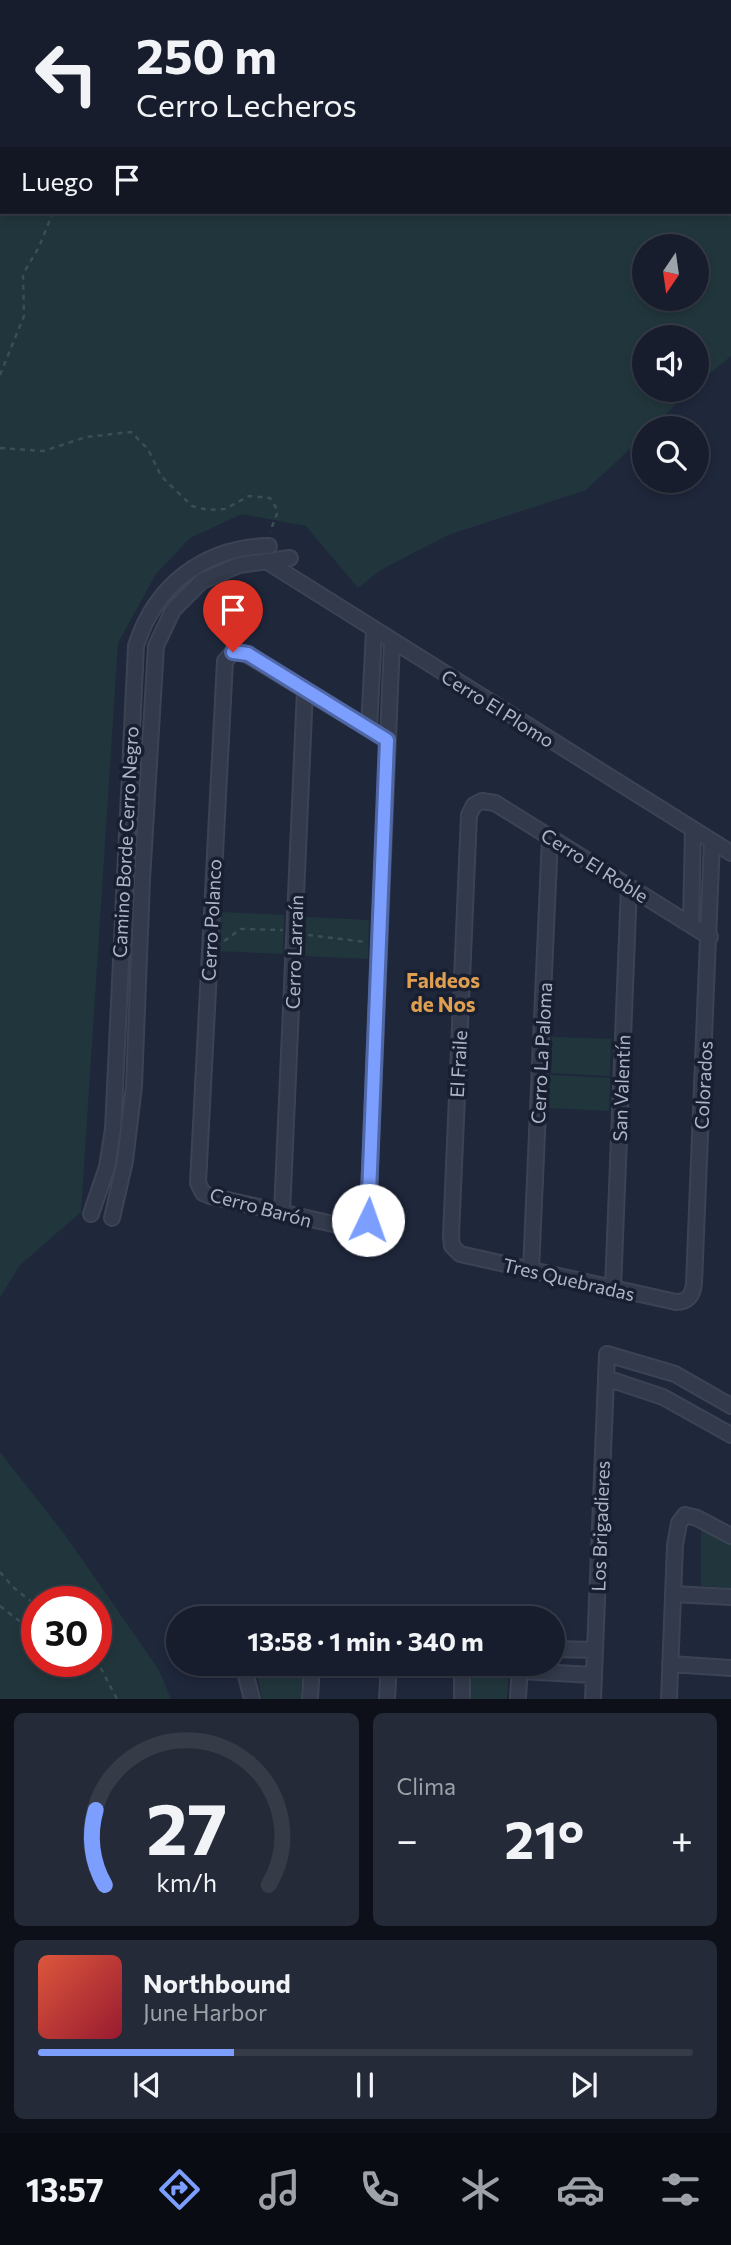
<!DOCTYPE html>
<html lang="es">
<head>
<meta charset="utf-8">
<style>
  body { margin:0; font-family:Commissioner,sans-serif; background:#242a38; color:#f1f3f6; height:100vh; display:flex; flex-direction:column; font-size:26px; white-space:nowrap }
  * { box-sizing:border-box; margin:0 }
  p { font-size:23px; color:#9ea2a9 }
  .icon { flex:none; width:38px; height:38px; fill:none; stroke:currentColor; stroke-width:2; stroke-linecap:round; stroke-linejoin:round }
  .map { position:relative; height:1699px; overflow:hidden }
  .panel { display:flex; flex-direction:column; gap:14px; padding:14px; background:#0d1018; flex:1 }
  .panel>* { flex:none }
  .guide { position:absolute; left:0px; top:0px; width:732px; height:214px; box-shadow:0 4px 10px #0003,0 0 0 2px #363b48; background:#171d2c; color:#f1f3f6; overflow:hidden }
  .needle { width:46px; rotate:193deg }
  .controls { position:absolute; left:632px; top:234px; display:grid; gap:14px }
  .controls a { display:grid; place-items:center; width:77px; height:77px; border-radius:50%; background:#171d2c; box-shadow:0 4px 10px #0003,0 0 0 2px #363b48; font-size:35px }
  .speed { position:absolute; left:21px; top:1586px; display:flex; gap:14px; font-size:35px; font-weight:700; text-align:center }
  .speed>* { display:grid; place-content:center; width:91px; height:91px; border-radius:50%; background:#171d2c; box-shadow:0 4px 10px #0003,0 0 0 2px #363b48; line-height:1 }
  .speed .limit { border:10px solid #d22; background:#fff; color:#111 }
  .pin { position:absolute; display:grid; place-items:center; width:60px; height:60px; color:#fff; margin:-72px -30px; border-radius:50% 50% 50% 0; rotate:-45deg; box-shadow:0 0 7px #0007 }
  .pin .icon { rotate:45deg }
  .me { position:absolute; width:77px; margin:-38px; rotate:3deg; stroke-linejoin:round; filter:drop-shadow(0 0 5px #0008) }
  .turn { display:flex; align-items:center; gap:24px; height:147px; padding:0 21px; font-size:32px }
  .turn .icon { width:91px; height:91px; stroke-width:2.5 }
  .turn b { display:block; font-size:49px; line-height:60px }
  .then { display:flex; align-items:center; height:66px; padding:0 21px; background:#0003; gap:14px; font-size:26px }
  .big { font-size:52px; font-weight:700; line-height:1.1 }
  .panel .tile { flex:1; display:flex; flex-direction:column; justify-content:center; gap:10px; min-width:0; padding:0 24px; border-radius:10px; background:#242a38 }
  .panel .dial { align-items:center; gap:0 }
  .dial svg { height:182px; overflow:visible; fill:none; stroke:#363b48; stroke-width:7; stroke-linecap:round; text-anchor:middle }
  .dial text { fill:#f1f3f6; stroke:none }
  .song { display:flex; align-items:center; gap:21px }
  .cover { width:84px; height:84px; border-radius:10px; background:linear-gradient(135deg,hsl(10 70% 55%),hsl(350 70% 35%)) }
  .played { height:7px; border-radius:4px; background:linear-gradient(90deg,#7b9eff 30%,#363b48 30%) }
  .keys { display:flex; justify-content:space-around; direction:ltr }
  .heat { display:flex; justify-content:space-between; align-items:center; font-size:38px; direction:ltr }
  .panel .tiles { flex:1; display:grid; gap:14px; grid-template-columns:1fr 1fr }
  .tile:last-child { grid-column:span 2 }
  .trip { position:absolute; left:166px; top:1606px; width:399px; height:70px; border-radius:35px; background:#171d2c; box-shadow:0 4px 10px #0003,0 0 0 2px #363b48; font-weight:700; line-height:70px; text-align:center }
  .dock { display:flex; height:112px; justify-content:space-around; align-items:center; background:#090c12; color:#9ea2a9 }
  .dock .icon { width:49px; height:49px }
  .dock .selected { color:#7b9eff }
  .dock b { font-size:32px; color:#f1f3f6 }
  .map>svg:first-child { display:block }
</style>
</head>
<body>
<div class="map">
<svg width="731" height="1699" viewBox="0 0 731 1699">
  <rect width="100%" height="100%" fill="#1f273b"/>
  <!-- green -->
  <path fill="#21363c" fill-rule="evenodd" d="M 0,0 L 731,0 L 731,356 L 697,384 L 696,338 L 644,338 L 644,390 L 690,390 L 651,429 L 644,429 L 644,436 L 586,490 L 448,535 L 379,571 L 358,588 L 306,526 L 242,514 L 190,538 L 156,574 L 118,643 L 81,1212 L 19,1266 L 0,1298 ZM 2,2 L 730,2 L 730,212 L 2,212 ZM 644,247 L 696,247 L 696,299 L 644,299 Z
    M 222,912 L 284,915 L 283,954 L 220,951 Z
    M 306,917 L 369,920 L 368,959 L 305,956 Z
    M 552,1037 L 611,1039 L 610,1076 L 550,1073 Z
    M 550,1075 L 610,1078 L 609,1111 L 548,1108 Z
    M 0,1452 L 65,1535 L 159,1670 L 171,1699 L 0,1699 ZM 96,1601 L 96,1661 L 37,1661 L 37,1601 Z
    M 701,1522 L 731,1542 L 731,1588 L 701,1586 Z
    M 255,1664 L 303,1664 L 301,1699 L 262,1699 Z
    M 471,1664 L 509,1664 L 507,1699 L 470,1699 Z"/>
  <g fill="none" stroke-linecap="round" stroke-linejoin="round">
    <defs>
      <path id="street" d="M 266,561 L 731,853
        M 369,728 L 374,631
        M 387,740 L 244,653 L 233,652 L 225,661 L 198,1183 L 203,1193 L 210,1196 L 355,1229 L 363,1226 L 368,1216 L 392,642
        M 691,925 L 693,829
        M 710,937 L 495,803 L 482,801 L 474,805 L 469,815 L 451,1236 L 452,1246 L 460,1254 L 676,1302 C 688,1302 693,1295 694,1283 L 712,841
        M 282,1213 L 305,690
        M 91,1214 L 107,1167 L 113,1129 L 136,646 C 155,585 205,547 269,546
        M 112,1218 L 125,1161 L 134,1086 L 142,880 L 156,646 L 173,610 L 202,581 L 239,565 L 290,558
        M 531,1270 L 550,837
        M 613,1288 L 629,887
        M 606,1378 L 663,1397 L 731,1435
        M 673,1594 L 731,1597
        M 553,1649 L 595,1650
        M 243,1664 L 252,1699
        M 670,1664 L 731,1668
        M 520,1671 L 594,1675
        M 310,1699 L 312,1664
        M 387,1699 L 389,1664
        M 462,1699 L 462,1664
        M 518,1699 L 520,1664
        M 593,1699 L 607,1354 L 675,1374 L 731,1406
        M 669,1699 L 675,1545 L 679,1523 L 685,1515 L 697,1518 L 731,1536"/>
    </defs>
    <!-- street casing -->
    <use href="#street" stroke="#3c4355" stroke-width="18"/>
    <!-- path -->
    <path stroke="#394f54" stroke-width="2.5" stroke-dasharray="5 5" stroke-linecap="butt" d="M 34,2 L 34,0
      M 0,375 L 24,316 L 23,274 L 39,247 L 53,212
      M 0,448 L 44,451 L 86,437 L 131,432 L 148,449 L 161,476 L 192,506 L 208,510 L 225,509 L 249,496 L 270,498 L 278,511 L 270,532
      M 308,935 L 366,942
      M 224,941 L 241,929 L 283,930
      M 0,1572 L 14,1588 L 37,1606
      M 0,1606 L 22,1623 L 37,1628
      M 96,1659 L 117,1699"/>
    <!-- street -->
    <use href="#street" stroke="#323a4b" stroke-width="14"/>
  </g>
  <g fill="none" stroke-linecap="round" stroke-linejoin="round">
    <defs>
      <path id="route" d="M 233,652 L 248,654 L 387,740 L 368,1220"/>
    </defs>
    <!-- route casing -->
    <use href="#route" stroke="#5067a6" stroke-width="18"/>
    <!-- route -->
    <use href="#route" stroke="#7b9eff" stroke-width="12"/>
  </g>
  <g text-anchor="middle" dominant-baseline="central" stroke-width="7" stroke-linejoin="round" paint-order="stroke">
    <!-- street labels -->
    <g font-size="19" fill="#adb4c8" stroke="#181f30">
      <text transform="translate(498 708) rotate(32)">Cerro El Plomo</text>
      <text transform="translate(125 842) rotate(-87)">Camino Borde Cerro Negro</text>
      <text transform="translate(595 865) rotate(32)">Cerro El Roble</text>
      <text transform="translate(211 920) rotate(-87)">Cerro Polanco</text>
      <text transform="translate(294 952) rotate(-88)">Cerro Larraín</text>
      <text transform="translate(541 1053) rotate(-87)">Cerro La Paloma</text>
      <text transform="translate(458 1064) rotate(-87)">El Fraile</text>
      <text transform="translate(703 1085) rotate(-87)">Colorados</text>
      <text transform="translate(621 1088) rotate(-88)">San Valentín</text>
      <text transform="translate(261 1207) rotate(15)">Cerro Barón</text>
      <text transform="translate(569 1279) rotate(13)">Tres Quebradas</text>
      <text transform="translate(600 1526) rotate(-88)">Los Brigadieres</text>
    </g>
    <!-- neighbourhood labels -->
    <g font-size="21" font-weight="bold" fill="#df9f51" stroke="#181f30">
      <text x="443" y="979">Faldeos<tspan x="443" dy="24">de Nos</tspan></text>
    </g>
  </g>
</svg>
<div class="controls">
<a><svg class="needle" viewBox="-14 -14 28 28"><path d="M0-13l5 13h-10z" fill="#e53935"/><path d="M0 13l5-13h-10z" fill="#9ea2a9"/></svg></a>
<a><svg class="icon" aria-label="sound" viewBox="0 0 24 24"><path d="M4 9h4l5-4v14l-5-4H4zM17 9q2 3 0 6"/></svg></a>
<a><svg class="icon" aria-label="search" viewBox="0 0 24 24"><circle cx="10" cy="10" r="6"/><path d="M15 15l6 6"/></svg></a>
</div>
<div class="speed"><div class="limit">30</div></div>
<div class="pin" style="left:233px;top:652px;background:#d93025"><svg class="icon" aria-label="arrive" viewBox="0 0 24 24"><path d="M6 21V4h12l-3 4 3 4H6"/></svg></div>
<svg class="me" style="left:368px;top:1220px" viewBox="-20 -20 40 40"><circle r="19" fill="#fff"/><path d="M0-13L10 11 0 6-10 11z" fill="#7b9eff"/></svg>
<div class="trip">13:58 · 1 min · 340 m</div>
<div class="guide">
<div class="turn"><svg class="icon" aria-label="left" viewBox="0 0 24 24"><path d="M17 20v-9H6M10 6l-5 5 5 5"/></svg><div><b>250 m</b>Cerro Lecheros</div></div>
<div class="then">Luego<svg class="icon" aria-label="arrive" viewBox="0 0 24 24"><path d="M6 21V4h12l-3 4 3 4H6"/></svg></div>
</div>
</div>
<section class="panel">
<div class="tiles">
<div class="tile dial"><svg viewBox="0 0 100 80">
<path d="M14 69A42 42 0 1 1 86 69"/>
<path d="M14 69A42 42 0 0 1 10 36" stroke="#7b9eff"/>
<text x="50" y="56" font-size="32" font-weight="700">27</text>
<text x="50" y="72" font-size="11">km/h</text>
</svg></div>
<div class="tile"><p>Clima</p>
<div class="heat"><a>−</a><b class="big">21°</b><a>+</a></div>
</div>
<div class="tile">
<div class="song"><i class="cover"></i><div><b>Northbound</b><p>June Harbor</p></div></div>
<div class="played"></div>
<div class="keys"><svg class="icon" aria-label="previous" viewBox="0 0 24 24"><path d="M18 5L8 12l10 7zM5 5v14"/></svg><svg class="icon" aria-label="pause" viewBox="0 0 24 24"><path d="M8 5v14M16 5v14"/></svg><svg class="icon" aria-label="next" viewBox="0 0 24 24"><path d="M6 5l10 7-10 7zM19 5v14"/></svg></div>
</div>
</div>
</section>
<nav class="dock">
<b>13:57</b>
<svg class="icon selected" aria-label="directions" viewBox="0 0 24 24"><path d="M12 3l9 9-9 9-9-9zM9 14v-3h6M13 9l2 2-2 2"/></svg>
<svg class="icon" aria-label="music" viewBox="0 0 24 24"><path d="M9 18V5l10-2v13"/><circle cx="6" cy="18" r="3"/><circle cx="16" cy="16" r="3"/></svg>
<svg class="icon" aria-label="phone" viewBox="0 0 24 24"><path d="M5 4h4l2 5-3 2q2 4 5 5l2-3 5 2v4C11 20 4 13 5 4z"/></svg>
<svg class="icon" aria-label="climate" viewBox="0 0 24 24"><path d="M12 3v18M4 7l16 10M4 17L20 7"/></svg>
<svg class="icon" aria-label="car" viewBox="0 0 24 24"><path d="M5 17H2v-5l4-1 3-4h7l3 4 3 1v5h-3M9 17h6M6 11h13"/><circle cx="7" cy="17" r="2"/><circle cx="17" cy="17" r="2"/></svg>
<svg class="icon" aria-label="filters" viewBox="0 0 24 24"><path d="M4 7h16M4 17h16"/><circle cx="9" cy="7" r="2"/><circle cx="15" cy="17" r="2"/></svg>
</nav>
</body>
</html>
